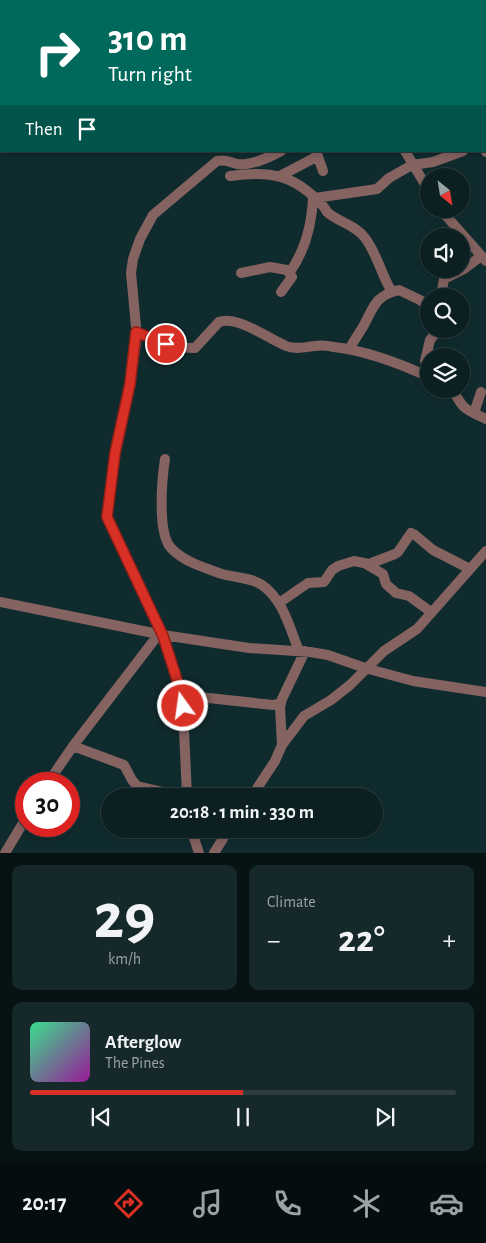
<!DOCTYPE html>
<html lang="en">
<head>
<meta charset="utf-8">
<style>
  body { margin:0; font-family:"Alegreya Sans",sans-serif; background:#15282a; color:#f1f3f6; height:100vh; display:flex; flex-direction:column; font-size:19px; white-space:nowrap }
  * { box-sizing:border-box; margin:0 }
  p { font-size:16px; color:#9aa3a5 }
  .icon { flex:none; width:28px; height:28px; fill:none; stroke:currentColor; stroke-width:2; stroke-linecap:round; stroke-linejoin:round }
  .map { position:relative; height:853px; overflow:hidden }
  .sheet { display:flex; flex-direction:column; gap:12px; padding:12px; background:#071213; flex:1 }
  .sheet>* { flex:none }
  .guide { position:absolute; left:0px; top:0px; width:486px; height:152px; box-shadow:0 2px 8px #0003,0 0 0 1px #2c3e40; background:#00695c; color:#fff; overflow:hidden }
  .needle { width:32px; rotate:150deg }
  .controls { position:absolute; left:420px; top:168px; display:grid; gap:10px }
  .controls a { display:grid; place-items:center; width:50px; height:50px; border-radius:50%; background:#0c2022; box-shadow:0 2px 8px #0003,0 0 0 1px #2c3e40; font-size:25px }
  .speed { position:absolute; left:15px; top:772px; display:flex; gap:10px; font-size:25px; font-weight:700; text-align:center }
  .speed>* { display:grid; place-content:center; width:65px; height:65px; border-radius:50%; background:#0c2022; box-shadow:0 2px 8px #0003,0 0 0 1px #2c3e40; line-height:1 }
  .speed .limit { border:8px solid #d22; background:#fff; color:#111 }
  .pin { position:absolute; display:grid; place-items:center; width:42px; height:42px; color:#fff; margin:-21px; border:2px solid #fff; border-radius:50%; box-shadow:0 1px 5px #0007 }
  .me { position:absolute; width:55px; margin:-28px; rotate:346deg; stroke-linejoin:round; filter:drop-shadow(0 0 4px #0008) }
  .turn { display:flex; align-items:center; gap:18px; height:105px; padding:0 25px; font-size:22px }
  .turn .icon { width:65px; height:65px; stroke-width:2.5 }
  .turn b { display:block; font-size:35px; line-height:42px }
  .then { display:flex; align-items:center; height:48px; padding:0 25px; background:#0003; gap:10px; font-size:19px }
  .big { font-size:38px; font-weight:700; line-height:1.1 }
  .sheet .card { flex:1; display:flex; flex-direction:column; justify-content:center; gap:8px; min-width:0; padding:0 18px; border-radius:10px; background:#15282a }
  .sheet .dial { align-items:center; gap:0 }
  .dial b { font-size:65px; line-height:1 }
  .song { display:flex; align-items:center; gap:15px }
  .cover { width:60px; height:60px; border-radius:8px; background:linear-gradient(135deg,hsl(150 70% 55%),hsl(300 70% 35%)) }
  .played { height:5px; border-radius:2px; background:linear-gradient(90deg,#d93025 50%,#2c3e40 50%) }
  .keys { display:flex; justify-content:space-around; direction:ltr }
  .heat { display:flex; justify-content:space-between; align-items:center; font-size:28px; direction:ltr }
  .sheet .tiles { flex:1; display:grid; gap:12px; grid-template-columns:1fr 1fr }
  .card:last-child { grid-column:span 2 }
  .trip { position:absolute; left:101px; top:788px; width:282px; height:50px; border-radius:25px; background:#0c2022; box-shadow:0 2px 8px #0003,0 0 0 1px #2c3e40; font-weight:700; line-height:50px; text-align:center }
  .tab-bar { display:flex; height:80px; justify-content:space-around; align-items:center; background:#050d0e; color:#9aa3a5 }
  .tab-bar .icon { width:35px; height:35px }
  .tab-bar .current { color:#d93025 }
  .tab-bar b { font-size:22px; color:#f1f3f6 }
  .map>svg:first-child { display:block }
</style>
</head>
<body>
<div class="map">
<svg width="486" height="853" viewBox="0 0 486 853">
  <rect width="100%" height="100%" fill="#102b2e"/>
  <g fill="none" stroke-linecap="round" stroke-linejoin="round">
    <!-- street -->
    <path stroke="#856361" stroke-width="10" d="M 485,28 L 486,28
      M 485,94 L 486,94
      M 485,149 L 486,152
      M 316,151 L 323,171
      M 405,151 L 429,191
      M 230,176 C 271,170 295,175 323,206 C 325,208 326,210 327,212 C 338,222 356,225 365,238 C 378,255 381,275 392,292
      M 280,176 L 318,156
      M 315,198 L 377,189 L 389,178 L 412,165 L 433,162 L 463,151
      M 440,209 L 486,261
      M 290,272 C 306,249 312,224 313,197
      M 241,273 L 270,267 L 287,270 L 292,277 L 281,292
      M 437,296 L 442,291 L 444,279 L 464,269 L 481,256
      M 136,332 C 156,340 173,348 195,348 L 219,322 C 237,315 269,339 286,346 C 296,350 305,347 315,346 C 321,345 329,346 334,347 C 367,351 399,363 429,377
      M 351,346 C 355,339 360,332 364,325 C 374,306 375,296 399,290 L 420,300 L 429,307
      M 425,361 L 430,340 L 439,329
      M 450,389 C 456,394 458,400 463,406 C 469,412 478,415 486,419
      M 477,415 L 475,410 L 481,392
      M 165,459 C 162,478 157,533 171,548 C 184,562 205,568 222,574 C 236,578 250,577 262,585 C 283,599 290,629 299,651
      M 366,564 L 383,574 L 386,584 L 396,593 L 409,596 L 431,612
      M 0,602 L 163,635 L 249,648 L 310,652 L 328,655 L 365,668 L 413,681 L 486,692
      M 279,603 L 308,583 L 324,582 L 332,570 L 338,566 L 354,561 L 369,564 L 395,554 L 398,552 L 411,533 L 415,535 L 433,550 L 470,569
      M 181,695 L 273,705 L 281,703
      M 282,745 L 280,707 L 282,699 L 305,651
      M 73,746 L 124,765 L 132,780 L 137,786 L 180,796
      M 47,784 L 73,746 L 158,635
      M 187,796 L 183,707 L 180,689 L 163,635 L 107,517 L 115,453 L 130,384 L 137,337 L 131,273 L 133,259 L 140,239 L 153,215 L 217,161 C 226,159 229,162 237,164 C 250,166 270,157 281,151
      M 252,796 L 275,761 L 282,745 L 304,716 L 331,700 L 350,685 L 384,651 L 417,629 L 486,551
      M 191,829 L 199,853
      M 5,853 L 26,818
      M 214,853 L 229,829"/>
  </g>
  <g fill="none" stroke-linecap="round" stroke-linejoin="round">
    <defs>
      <path id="route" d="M 166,344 L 136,332 L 130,384 L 115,453 L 107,517 L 163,636 L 180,689 L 183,706"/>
    </defs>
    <!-- route casing -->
    <use href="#route" stroke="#8d1f18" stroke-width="12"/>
    <!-- route -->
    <use href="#route" stroke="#d93025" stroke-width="9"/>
  </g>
</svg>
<div class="controls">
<a><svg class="needle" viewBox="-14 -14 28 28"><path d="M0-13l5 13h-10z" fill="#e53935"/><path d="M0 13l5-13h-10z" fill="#9aa3a5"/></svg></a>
<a><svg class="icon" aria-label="sound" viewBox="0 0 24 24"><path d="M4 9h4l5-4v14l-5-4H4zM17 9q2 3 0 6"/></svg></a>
<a><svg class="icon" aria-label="search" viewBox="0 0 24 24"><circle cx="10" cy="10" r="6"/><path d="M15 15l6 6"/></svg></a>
<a><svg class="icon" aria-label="layers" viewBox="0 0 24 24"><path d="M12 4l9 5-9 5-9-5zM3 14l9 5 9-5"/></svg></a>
</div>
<div class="speed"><div class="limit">30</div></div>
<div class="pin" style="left:166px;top:344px;background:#d93025"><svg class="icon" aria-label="arrive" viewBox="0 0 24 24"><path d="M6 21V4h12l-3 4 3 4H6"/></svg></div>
<svg class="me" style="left:183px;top:706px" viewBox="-20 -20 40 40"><circle r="17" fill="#d93025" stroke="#fff" stroke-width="3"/><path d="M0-11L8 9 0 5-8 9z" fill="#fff"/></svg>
<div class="trip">20:18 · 1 min · 330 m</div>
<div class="guide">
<div class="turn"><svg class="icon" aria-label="right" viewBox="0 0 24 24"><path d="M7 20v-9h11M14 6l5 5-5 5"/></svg><div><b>310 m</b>Turn right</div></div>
<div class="then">Then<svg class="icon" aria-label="arrive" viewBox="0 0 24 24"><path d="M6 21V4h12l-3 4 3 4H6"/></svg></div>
</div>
</div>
<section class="sheet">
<div class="tiles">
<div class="card dial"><b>29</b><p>km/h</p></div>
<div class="card"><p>Climate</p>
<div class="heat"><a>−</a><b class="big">22°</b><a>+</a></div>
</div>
<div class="card">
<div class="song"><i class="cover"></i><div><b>Afterglow</b><p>The Pines</p></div></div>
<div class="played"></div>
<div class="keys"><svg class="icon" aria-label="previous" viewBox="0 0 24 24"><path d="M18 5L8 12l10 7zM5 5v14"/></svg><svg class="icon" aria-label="pause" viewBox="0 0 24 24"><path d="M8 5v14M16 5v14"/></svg><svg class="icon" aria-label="next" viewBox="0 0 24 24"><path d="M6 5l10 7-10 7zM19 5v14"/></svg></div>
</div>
</div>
</section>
<nav class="tab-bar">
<b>20:17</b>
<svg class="icon current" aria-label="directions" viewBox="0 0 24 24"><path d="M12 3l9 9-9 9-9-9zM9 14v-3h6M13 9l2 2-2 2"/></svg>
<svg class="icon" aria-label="music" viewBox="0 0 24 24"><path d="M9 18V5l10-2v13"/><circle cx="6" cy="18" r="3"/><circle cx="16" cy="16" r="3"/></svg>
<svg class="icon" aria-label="phone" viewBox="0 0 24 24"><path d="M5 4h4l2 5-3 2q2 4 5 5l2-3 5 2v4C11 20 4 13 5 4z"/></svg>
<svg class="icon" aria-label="climate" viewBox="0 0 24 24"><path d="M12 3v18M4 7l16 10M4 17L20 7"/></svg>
<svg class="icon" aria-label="car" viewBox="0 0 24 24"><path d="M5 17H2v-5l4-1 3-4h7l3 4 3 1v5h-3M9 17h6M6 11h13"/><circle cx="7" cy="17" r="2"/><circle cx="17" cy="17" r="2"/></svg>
</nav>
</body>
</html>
